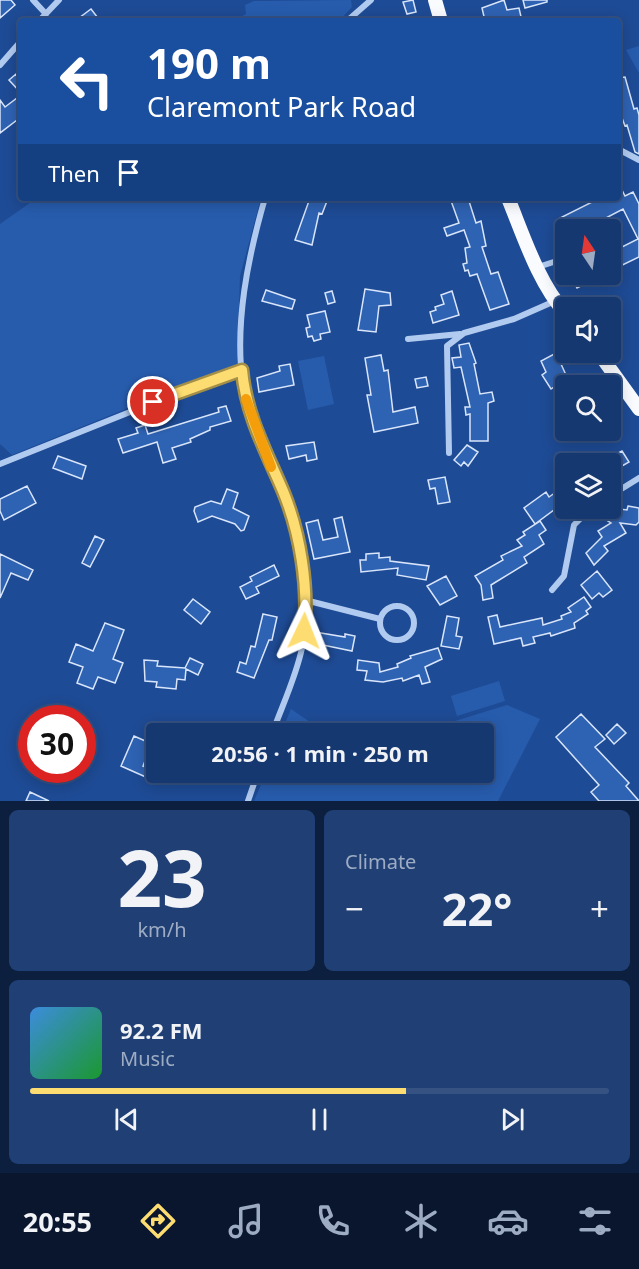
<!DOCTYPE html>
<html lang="en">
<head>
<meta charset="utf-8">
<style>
  body { margin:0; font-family:"Noto Sans",sans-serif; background:#1f3f75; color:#f1f3f6; height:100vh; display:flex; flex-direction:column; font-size:22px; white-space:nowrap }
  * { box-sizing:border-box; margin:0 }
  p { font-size:20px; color:#9eacc3 }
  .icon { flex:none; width:33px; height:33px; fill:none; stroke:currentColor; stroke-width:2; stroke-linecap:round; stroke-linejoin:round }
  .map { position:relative; height:801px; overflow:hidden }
  .side { display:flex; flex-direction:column; gap:9px; padding:9px; background:#0c1f3e; flex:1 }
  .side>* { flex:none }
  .top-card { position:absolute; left:18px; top:18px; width:603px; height:183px; border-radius:6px; box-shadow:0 3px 15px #0003,0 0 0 2px #355283; background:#1a4fa0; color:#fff; overflow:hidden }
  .needle { width:39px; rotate:347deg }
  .buttons { position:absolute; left:555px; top:219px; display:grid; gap:12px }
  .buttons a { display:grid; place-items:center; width:66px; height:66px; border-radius:6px; background:#163870; box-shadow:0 3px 15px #0003,0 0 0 2px #355283; font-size:30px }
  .speed { position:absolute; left:18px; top:705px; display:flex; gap:12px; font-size:30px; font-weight:700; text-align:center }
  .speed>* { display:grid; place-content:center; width:78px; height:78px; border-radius:50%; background:#163870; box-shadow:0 3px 15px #0003,0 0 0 2px #355283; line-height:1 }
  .speed .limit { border:9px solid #d22; background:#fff; color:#111 }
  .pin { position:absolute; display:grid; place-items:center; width:51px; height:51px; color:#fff; margin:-26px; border:3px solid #fff; border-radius:50%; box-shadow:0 2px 6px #0007 }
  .me { position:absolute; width:66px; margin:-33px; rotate:2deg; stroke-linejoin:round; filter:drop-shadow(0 0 4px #0008) }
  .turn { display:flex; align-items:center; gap:21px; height:126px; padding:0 30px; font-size:27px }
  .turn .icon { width:78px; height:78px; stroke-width:2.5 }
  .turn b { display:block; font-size:42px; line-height:51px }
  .then { display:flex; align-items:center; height:57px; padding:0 30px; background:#0003; gap:12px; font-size:22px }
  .big { font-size:45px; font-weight:700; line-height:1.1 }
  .side .card { flex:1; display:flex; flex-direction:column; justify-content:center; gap:9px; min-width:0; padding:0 21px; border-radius:9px; background:#1f3f75 }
  .side .dial { align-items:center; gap:0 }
  .dial b { font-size:78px; line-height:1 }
  .song { display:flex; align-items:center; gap:18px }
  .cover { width:72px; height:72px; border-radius:9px; background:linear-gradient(135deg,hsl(210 70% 55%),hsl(130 70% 35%)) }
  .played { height:6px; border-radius:3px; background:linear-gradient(90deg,#fddc71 65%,#355283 65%) }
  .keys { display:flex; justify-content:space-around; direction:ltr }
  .heat { display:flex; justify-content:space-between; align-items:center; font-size:33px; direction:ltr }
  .side .tiles { flex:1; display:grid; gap:9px; grid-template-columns:1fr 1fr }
  .card:last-child { grid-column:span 2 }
  .trip { position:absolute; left:146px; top:723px; width:348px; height:60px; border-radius:6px; background:#163870; box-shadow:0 3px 15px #0003,0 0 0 2px #355283; font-weight:700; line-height:60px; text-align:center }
  .tabs { display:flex; height:96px; justify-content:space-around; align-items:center; background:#09162d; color:#9eacc3 }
  .tabs .icon { width:42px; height:42px }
  .tabs .on { color:#fddc71 }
  .tabs b { font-size:27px; color:#f1f3f6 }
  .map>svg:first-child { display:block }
</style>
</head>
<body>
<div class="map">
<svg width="639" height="801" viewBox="0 0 639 801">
  <rect width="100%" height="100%" fill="#1e4b95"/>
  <!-- green -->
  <path fill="#275cad" d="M 351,0 L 352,7 L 339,21 L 233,21 L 246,14 L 245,5 L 254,1 Z
    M 639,46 L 639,73 L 626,50 Z
    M 37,198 L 261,198 L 240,276 L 237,364 L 12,455 L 0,444 L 0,224 Z
    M 324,356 L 334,404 L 308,410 L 298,361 Z
    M 499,681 L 505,701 L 457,716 L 451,696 Z
    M 507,705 L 540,719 L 498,801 L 254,801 L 266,773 L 483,772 L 483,734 L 416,733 Z
    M 291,709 L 326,733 L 281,733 Z"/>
  <!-- building -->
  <path fill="#2e62b2" stroke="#d8e5fa" stroke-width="1.5" d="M 0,0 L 11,0 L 15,5 L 0,18 Z
    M 413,0 L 416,12 L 407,14 L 403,2 Z
    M 504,0 L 507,10 L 519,8 L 522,21 L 485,21 L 482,8 Z
    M 523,0 L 547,0 L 547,2 L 525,8 Z
    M 91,9 L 98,18 L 94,21 L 75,21 Z
    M 16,74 L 21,80 L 21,93 L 9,80 Z
    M 625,77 L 634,109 L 637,108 L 639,115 L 639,154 L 635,152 L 627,125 L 625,126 L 618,107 L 618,78 Z
    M 21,95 L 21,117 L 0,133 L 0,100 L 5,107 Z
    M 618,182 L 625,196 L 633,192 L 639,204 L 639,257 L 610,271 L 610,253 L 638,239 L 623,209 L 583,230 L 563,230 L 558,219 L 600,198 L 618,198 Z
    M 310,198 L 327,201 L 322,214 L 319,213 L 312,245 L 295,240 Z
    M 450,198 L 468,198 L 476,223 L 481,221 L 486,246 L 482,247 L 491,274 L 498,272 L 509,304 L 490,310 L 477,274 L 470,276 L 468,270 L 465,271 L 463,264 L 467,263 L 465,248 L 470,247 L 464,230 L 447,236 L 444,228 L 459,223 Z
    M 570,274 L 604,274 L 577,288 Z
    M 365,289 L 390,293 L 391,305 L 379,306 L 376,332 L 358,330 Z
    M 266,290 L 295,300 L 292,309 L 262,301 Z
    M 332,291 L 335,302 L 328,304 L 325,293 Z
    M 452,291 L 459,315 L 433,323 L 430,312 L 436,310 L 435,307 L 444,304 L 441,295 Z
    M 325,311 L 330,332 L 320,334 L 321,339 L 314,341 L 312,336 L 308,337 L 306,328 L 310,327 L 307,315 Z
    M 469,343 L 476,363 L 474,364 L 480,394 L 492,392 L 494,401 L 488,403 L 488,441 L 470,441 L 470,414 L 466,415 L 465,407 L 470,407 L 461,367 L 454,368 L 452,358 L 461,357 L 459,345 Z
    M 556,353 L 571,386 L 566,386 L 566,398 L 557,385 L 551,389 L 542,375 L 546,372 L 541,361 Z
    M 381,355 L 384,371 L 388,370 L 393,412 L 415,407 L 418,423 L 374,432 L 367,395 L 371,395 L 365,358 Z
    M 290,364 L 294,385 L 259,392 L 257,378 L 280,371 L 279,366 Z
    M 426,377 L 428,386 L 417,388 L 415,379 Z
    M 226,406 L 231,421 L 210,427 L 210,430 L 190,439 L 191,442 L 172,448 L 176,459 L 163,463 L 157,442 L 123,453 L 118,439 L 138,433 L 136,428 L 145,425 L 148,434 L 219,412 L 218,408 Z
    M 314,442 L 317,459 L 307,461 L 306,455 L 289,459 L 286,446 Z
    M 467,445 L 478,452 L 468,466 L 464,462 L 461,466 L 454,460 Z
    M 622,451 L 629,462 L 610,473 L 610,464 L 596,464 Z
    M 58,456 L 86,466 L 82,479 L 53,468 Z
    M 445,477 L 450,502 L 438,504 L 435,488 L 430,489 L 428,480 Z
    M 566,485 L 566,501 L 535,524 L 524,508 L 546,492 L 549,497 Z
    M 27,486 L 36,503 L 4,520 L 0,511 L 0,499 Z
    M 227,489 L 238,493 L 233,508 L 249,516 L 244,530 L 241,531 L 235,524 L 212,516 L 198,522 L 194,511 L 195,507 L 211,501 L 221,504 Z
    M 628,506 L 639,508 L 639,522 L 636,525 L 620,523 L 626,533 L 604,546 L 608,551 L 594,565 L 586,553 L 602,537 L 598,531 L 611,523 L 608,521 L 619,515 L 620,509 L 627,510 Z
    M 342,517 L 350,552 L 314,559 L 306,523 L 318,520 L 323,540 L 338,537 L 334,519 Z
    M 540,521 L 546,530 L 539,535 L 544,544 L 524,557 L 527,563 L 491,585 L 493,598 L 483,600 L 481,585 L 475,576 L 503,560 L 501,556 L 522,546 L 517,540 L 525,535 L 523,532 Z
    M 95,536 L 104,540 L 90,567 L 82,563 Z
    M 379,553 L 379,558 L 390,557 L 390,561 L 429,566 L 426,580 L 397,575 L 398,568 L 361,572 L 360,560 L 366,560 L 366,554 Z
    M 0,554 L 33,570 L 28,580 L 11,573 L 0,598 Z
    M 274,565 L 279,576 L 256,587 L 259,593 L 246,599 L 240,587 L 252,581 L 250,577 Z
    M 597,571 L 612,590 L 603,597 L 599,593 L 592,599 L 581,585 Z
    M 446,576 L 457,596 L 440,605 L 427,586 Z
    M 584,597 L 591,607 L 586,611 L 588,614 L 574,623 L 575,628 L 551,636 L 550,633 L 533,637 L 535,643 L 523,646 L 521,638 L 494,644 L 488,617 L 497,615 L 500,627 L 542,618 L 543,625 L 562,619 L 561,616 L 571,612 L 568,608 Z
    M 193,599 L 210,612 L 201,624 L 184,610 Z
    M 263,614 L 277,617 L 272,640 L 269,640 L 254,678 L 237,672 L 240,662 L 246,664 L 251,646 L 255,647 Z
    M 447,616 L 459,618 L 456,636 L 462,637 L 459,649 L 441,646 Z
    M 105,623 L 124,630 L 113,659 L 123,663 L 115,683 L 98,677 L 93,689 L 77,683 L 83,667 L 69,662 L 76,644 L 93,651 Z
    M 315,632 L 345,637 L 345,634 L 355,636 L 352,651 L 313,643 Z
    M 438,648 L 442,659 L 425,667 L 430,682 L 422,684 L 419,675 L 403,681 L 402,678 L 383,682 L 365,680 L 367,671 L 357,670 L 358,660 L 379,663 L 380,672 L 398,667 L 397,664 L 411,658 L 410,656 Z
    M 190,658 L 203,664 L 198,675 L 186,669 L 185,680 L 177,679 L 176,689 L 156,687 L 157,682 L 145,681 L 144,660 L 158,661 L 157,666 L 185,668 Z
    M 581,714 L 605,739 L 595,747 L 629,783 L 626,786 L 639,801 L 599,801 L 591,792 L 599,785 L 556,737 Z
    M 617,724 L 626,733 L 614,744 L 606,735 Z
    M 134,736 L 152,744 L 143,766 L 152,770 L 148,778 L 121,766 Z
    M 30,792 L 49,801 L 26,801 Z"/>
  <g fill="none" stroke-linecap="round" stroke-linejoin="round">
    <!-- minor -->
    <path stroke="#b1caef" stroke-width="6" d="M 33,0 L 46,14
      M 39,21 L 59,0
      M 347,21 L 371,0
      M 0,65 L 21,41
      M 618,149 L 639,160
      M 265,198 C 248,257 234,324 243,386 C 249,424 269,457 283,492 C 301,535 311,602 302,648 C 296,677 282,706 272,734
      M 610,237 L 617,234
      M 538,267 L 566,258
      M 408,339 L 460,334
      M 449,453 L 447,346 L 464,333 L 514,319 L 555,301
      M 0,464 L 175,394 L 242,370
      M 610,496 L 639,478
      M 552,590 L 564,576 L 574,525 L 591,508
      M 305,600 L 380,619
      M380 623a17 17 0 1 1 34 0a17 17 0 1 1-34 0Z
      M 248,801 L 258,772"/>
    <!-- primary -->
    <path stroke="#f9fbff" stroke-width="14" d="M 435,0 L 441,21
      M 508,198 C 524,237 538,282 566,314
      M 598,352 L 639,409"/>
  </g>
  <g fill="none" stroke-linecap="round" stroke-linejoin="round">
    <defs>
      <path id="route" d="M 153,402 L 242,370 C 246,415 266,451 283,491 C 300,532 309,587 304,631"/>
    </defs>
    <!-- route casing -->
    <use href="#route" stroke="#a48f49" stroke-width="15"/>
    <!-- route -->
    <use href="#route" stroke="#fddc71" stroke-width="10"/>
    <!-- slow -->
    <path stroke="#f59e0b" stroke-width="10" d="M 246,399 L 271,467"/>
  </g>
</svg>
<div class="buttons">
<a><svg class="needle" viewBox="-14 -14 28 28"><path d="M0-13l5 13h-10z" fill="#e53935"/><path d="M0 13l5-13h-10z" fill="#9eacc3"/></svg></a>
<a><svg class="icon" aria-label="sound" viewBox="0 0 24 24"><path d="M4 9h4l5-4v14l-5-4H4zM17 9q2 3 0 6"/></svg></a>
<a><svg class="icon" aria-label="search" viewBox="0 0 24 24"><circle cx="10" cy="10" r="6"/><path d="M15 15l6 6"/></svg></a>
<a><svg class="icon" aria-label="layers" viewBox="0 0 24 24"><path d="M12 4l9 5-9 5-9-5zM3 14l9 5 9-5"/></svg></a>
</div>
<div class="speed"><div class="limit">30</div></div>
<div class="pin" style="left:153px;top:402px;background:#d93025"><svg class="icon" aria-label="arrive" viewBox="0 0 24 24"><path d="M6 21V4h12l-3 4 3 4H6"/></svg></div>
<svg class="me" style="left:304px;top:631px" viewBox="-20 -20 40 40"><path d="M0-17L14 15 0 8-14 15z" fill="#fddc71" stroke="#fff" stroke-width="4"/></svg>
<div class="trip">20:56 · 1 min · 250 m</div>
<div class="top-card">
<div class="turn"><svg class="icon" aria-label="left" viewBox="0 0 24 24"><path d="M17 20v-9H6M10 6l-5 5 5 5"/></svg><div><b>190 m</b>Claremont Park Road</div></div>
<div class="then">Then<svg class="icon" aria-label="arrive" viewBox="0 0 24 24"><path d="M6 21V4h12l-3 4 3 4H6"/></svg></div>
</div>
</div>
<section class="side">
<div class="tiles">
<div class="card dial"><b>23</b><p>km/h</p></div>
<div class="card"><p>Climate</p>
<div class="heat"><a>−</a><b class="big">22°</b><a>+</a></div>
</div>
<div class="card">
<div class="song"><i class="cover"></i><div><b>92.2 FM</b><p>Music</p></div></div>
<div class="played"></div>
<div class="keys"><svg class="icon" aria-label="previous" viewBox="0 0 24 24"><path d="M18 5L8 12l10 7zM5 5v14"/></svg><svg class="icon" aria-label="pause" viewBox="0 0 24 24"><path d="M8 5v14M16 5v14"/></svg><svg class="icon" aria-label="next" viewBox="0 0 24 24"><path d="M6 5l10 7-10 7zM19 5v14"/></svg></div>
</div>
</div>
</section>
<nav class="tabs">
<b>20:55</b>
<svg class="icon on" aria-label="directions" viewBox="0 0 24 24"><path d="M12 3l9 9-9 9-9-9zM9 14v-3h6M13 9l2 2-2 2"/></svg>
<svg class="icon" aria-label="music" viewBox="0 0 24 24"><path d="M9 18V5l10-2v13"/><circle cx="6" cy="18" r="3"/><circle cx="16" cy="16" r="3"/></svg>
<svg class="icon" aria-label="phone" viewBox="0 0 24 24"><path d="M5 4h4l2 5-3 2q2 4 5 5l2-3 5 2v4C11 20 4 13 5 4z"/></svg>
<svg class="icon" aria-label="climate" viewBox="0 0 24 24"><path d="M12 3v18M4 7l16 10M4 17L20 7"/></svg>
<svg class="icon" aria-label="car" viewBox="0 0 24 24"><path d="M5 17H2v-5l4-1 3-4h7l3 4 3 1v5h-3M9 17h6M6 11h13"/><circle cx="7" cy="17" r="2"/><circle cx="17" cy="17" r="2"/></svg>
<svg class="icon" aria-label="filters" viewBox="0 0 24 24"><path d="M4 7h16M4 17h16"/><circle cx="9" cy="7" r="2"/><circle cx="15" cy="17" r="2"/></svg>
</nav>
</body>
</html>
